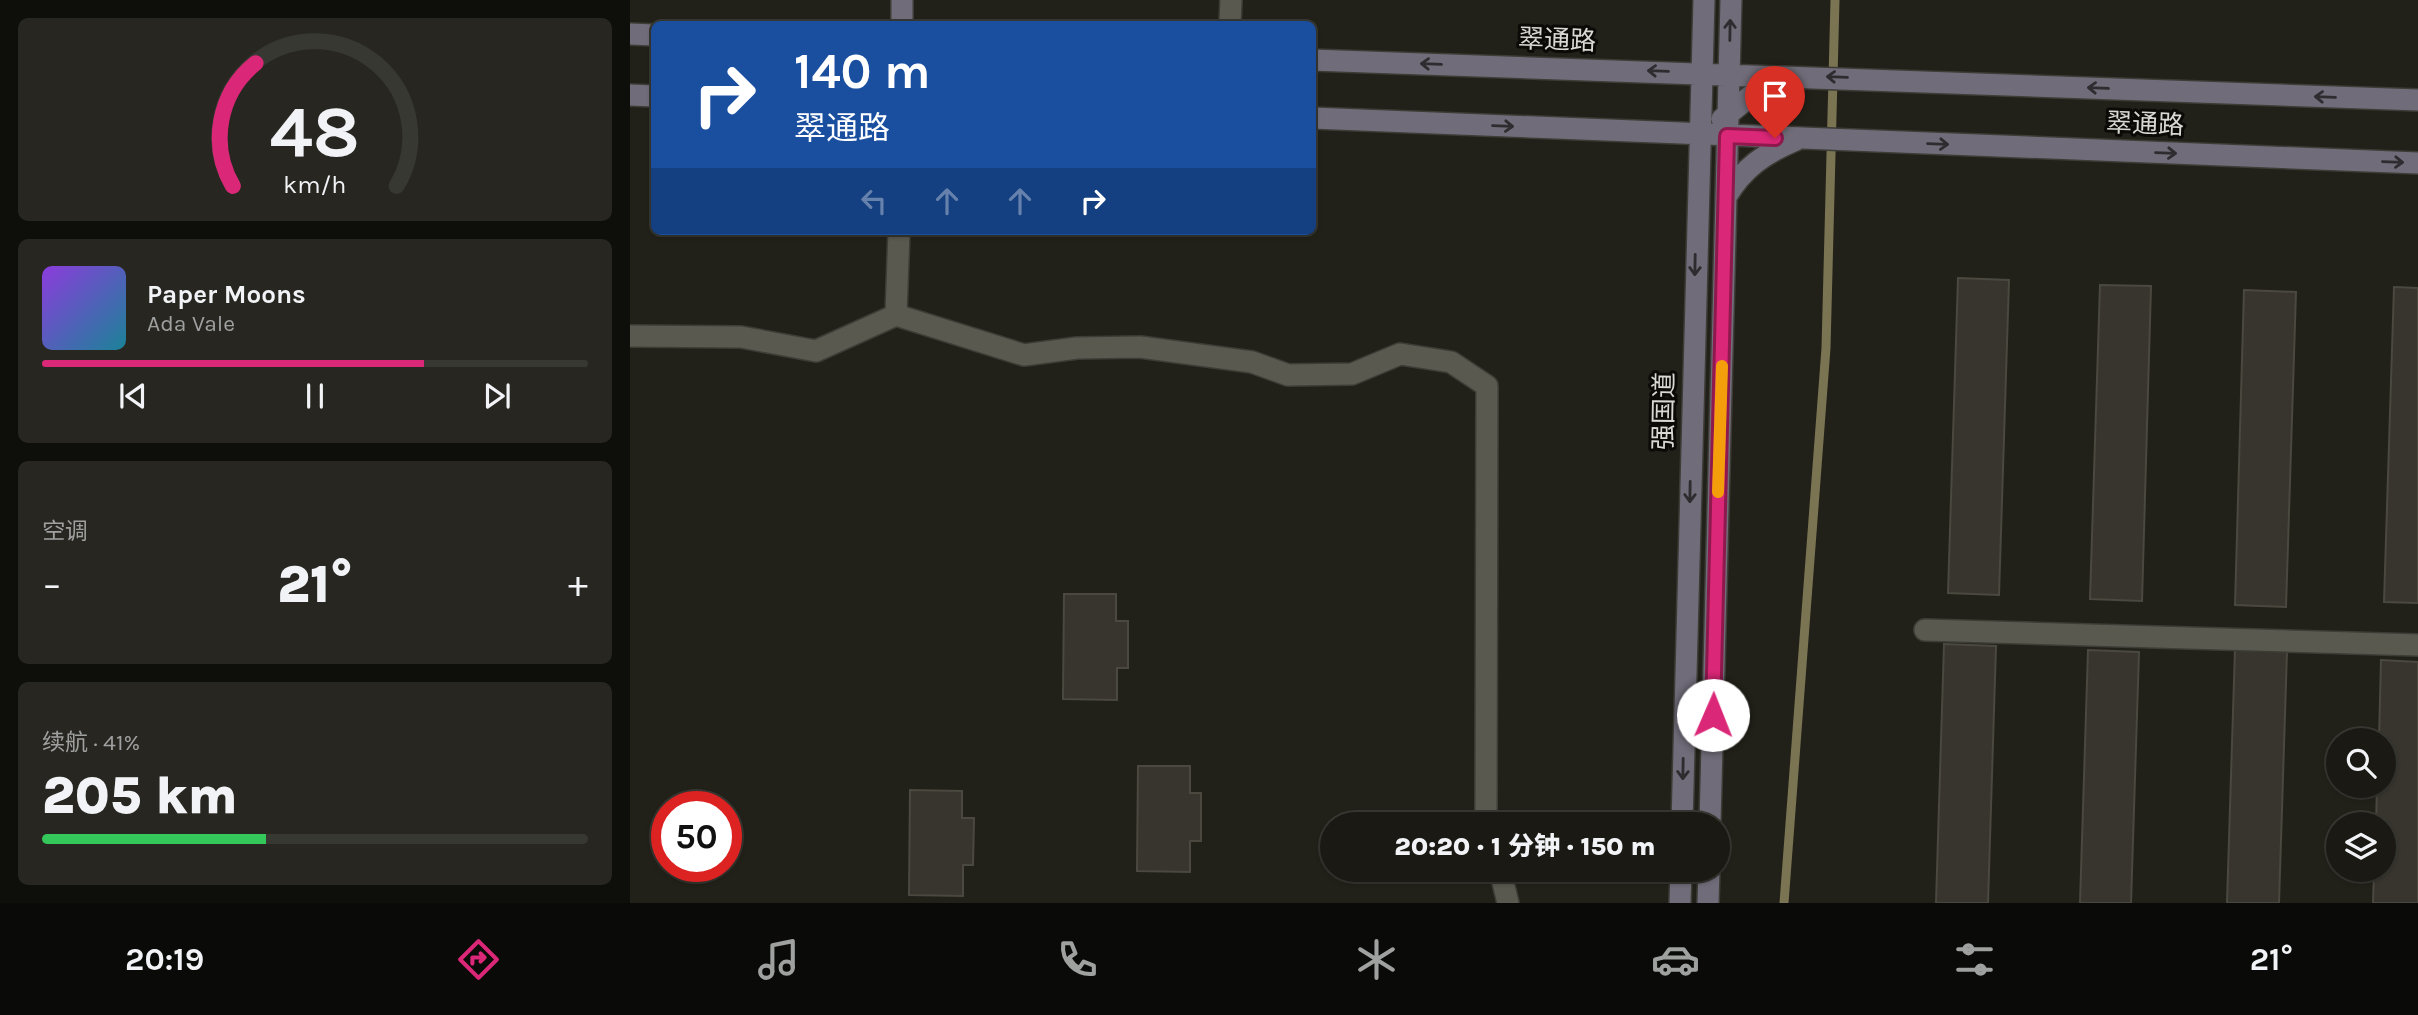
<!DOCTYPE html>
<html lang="zh">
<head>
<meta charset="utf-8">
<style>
  body { margin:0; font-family:Karla,"Noto Sans SC",sans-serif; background:#272621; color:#f1f3f6; height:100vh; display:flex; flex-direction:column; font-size:26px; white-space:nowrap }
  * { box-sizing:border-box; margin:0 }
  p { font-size:23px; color:#9fa0a0 }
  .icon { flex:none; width:38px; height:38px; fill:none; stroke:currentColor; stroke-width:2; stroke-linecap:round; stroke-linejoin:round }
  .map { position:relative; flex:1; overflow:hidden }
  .drawer { display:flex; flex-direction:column; gap:18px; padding:18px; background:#0e0e0a; width:630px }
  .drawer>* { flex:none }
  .hud { position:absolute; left:21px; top:21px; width:665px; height:214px; border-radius:10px; box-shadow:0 2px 5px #0004,0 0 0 2px #383833; background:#1a4fa0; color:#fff; overflow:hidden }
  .fabs { position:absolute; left:1696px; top:728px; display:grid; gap:14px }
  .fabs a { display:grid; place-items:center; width:70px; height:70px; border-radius:50%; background:#1a1913; box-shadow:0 2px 5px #0004,0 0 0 2px #383833; font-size:35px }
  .speed { position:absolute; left:21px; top:791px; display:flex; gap:14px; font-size:35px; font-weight:700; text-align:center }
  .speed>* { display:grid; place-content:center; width:91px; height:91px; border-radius:50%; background:#1a1913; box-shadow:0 2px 5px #0004,0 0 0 2px #383833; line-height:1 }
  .speed .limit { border:10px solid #d22; background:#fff; color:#111 }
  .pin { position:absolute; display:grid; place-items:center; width:60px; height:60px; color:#fff; margin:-72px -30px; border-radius:50% 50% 50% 0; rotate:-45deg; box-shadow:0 0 7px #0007 }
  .pin .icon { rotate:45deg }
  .me { position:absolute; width:77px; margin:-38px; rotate:1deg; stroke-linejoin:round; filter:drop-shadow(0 0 5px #0008) }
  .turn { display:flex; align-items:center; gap:24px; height:147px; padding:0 28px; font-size:32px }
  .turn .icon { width:91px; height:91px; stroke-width:2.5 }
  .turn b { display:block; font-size:49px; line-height:60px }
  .lanes { display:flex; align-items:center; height:66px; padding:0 28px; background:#0003; justify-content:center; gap:35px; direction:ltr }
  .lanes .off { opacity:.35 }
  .big { font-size:52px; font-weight:800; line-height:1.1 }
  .drawer .card { flex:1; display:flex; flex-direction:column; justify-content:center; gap:10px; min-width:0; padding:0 24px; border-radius:10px; background:#272621 }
  .drawer .dial { align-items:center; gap:0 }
  .dial svg { height:182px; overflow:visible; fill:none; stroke:#383833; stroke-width:7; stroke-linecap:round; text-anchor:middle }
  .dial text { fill:#f1f3f6; stroke:none }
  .song { display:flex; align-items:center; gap:21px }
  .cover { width:84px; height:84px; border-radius:10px; background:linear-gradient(135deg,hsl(270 70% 55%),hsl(190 70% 35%)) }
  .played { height:7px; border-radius:4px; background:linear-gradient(90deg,#db2777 70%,#383833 70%) }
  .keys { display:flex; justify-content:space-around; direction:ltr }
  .heat { display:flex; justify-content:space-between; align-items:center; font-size:38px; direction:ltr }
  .charge { height:10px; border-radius:5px; background:linear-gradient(90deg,#34c759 41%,#383833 0) }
  .trip { position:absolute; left:690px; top:812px; width:410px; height:70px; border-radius:35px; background:#1a1913; box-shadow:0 2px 5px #0004,0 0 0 2px #383833; font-weight:800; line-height:70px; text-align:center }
  .tabs { display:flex; height:112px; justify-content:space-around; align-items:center; background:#0a0a08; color:#9fa0a0 }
  .tabs .icon { width:49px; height:49px }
  .tabs .on { color:#db2777 }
  .tabs b { font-size:32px; color:#f1f3f6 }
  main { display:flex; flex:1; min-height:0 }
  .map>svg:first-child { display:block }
</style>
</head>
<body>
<main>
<section class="drawer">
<div class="card dial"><svg viewBox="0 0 100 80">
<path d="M14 69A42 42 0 1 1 86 69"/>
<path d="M14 69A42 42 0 0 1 24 15" stroke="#db2777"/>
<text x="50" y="56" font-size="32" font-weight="700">48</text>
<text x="50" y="72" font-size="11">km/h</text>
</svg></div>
<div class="card">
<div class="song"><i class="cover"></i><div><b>Paper Moons</b><p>Ada Vale</p></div></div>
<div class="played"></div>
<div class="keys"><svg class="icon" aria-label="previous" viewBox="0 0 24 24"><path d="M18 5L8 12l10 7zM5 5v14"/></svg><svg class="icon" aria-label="pause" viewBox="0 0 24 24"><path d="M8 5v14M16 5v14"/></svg><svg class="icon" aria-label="next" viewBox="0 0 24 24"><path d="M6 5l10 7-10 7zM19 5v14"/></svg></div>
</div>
<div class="card"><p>空调</p>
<div class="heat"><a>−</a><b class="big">21°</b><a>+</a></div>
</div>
<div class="card"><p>续航 · 41%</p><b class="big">205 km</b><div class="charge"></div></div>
</section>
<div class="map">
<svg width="1788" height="903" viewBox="0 0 1788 903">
  <rect width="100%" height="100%" fill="#222119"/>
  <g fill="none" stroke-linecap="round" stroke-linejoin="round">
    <!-- stream -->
    <path stroke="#7a7453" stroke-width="9" d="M 1154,903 L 1196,348 L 1205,0"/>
  </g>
  <!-- building -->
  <path fill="#37352d" stroke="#4a483f" stroke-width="2" d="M 1328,278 L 1379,280 L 1369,595 L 1318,593 Z
    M 1470,285 L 1521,286 L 1512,601 L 1460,599 Z
    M 1764,287 L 1788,288 L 1788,603 L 1754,602 Z
    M 1614,290 L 1666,292 L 1656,607 L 1605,605 Z
    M 434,594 L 486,594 L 486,621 L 498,621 L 498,668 L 487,668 L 487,700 L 433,699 Z
    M 1314,644 L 1366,646 L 1358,903 L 1306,903 Z
    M 1605,649 L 1657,651 L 1649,903 L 1597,903 Z
    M 1458,650 L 1509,652 L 1501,903 L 1450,903 Z
    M 1751,660 L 1788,662 L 1788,903 L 1743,903 L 1744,870 L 1754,870 L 1754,824 L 1746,824 L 1747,786 L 1754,786 L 1754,740 L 1749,740 Z
    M 508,766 L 560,766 L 560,793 L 571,793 L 571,841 L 560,841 L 560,872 L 507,871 Z
    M 280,790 L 332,791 L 332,818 L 344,818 L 343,865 L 333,865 L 333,896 L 279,895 Z"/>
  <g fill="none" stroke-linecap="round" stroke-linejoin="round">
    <defs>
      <path id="street" d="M 600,24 L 601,0
        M 266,315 L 269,231
        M 0,336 L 111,337 L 186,351 L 266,315 L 394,355 L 447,348 L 510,347 L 622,362 L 658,375 L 722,374 L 770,354 L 821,362 L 857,386 L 856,812 L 858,824
        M 1295,630 L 1788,645
        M 870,870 L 878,903"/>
      <path id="secondary" d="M 272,24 L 272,0
        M 0,34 L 24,35
        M 682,60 L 1788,100
        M 0,95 L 24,96
        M 682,118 L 1788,163
        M 1092,119 L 1127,91 L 1156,80
        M 1096,197 C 1113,168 1135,153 1166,140
        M 1052,824 L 1074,0
        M 1080,824 L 1101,0
        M 1050,903 L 1051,870
        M 1078,903 L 1079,870"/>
    </defs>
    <!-- street casing -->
    <use href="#street" stroke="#3d3c36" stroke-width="24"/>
    <!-- secondary casing -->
    <use href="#secondary" stroke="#3d3c36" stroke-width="24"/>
    <!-- street -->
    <use href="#street" stroke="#5a594f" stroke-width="21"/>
    <!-- secondary -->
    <use href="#secondary" stroke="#706c79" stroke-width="21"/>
  </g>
  <!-- one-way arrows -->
  <defs><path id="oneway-shaft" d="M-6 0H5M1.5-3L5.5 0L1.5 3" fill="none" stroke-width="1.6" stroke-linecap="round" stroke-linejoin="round" transform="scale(1.75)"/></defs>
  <g stroke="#2e2c2f">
    <use href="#oneway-shaft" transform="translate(1100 30) rotate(-89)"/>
    <use href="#oneway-shaft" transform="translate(801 64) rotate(-178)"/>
    <use href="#oneway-shaft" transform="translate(1028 71) rotate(-178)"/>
    <use href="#oneway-shaft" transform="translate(1207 77) rotate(-178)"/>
    <use href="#oneway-shaft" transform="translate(1468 88) rotate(-178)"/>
    <use href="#oneway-shaft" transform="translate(1695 97) rotate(-178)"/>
    <use href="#oneway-shaft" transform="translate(873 126) rotate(2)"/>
    <use href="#oneway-shaft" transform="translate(1308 144) rotate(2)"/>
    <use href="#oneway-shaft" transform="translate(1536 153) rotate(2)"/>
    <use href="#oneway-shaft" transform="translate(1763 162) rotate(2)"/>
    <use href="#oneway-shaft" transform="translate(1065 265) rotate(91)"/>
    <use href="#oneway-shaft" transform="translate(1060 492) rotate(91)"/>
    <use href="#oneway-shaft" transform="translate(1053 769) rotate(91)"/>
  </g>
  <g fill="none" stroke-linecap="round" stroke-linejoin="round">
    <defs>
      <path id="route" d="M 1083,715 L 1097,136 L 1145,138"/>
    </defs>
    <!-- route casing -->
    <use href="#route" stroke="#8e194d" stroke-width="18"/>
    <!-- route -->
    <use href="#route" stroke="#db2777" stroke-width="12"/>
    <!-- slow -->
    <path stroke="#f59e0b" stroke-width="12" d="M 1088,492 L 1092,366"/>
  </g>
  <g text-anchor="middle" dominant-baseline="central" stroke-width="6" stroke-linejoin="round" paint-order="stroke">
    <!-- street labels -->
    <g font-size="26" fill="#d9d9d3" stroke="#0b0a07">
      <text transform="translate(927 40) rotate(2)">翠通路</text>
      <text transform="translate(1515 124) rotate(2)">翠通路</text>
      <text transform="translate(1034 411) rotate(-89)">强国道</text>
    </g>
  </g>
</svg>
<div class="fabs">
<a><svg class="icon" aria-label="search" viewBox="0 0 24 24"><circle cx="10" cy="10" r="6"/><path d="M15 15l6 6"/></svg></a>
<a><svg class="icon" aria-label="layers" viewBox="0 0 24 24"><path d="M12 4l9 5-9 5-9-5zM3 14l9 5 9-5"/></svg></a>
</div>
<div class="speed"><div class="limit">50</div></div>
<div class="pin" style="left:1145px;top:138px;background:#d93025"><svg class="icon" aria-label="arrive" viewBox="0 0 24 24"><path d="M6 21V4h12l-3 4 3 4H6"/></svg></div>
<svg class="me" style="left:1083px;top:715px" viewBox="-20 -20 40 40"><circle r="19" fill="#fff"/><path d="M0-13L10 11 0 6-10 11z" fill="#db2777"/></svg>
<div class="trip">20:20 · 1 分钟 · 150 m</div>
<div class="hud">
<div class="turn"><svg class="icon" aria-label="right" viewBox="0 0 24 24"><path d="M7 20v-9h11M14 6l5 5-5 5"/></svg><div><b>140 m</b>翠通路</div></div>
<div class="lanes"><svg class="icon off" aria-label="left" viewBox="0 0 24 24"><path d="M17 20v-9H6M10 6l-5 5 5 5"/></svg><svg class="icon off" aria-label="ahead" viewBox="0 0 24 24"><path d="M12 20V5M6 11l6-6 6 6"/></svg><svg class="icon off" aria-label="ahead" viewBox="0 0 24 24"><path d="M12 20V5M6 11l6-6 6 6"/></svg><svg class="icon" aria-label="right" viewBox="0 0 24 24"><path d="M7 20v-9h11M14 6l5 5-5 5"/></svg></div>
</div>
</div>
</main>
<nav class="tabs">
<b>20:19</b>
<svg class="icon on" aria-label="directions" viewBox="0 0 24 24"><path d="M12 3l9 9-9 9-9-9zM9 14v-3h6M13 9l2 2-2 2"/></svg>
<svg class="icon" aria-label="music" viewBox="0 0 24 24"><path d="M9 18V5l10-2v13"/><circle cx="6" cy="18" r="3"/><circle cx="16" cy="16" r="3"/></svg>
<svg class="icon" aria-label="phone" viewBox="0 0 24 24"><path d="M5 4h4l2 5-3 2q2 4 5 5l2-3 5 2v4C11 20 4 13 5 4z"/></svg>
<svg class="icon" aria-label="climate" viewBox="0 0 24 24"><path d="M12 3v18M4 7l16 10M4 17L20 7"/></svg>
<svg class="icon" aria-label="car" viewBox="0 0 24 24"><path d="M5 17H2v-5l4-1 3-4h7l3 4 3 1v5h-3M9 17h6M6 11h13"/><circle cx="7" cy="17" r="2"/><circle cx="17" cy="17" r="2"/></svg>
<svg class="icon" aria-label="filters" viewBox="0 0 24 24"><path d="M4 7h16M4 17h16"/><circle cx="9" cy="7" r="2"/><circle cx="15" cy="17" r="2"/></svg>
<b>21°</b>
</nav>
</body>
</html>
